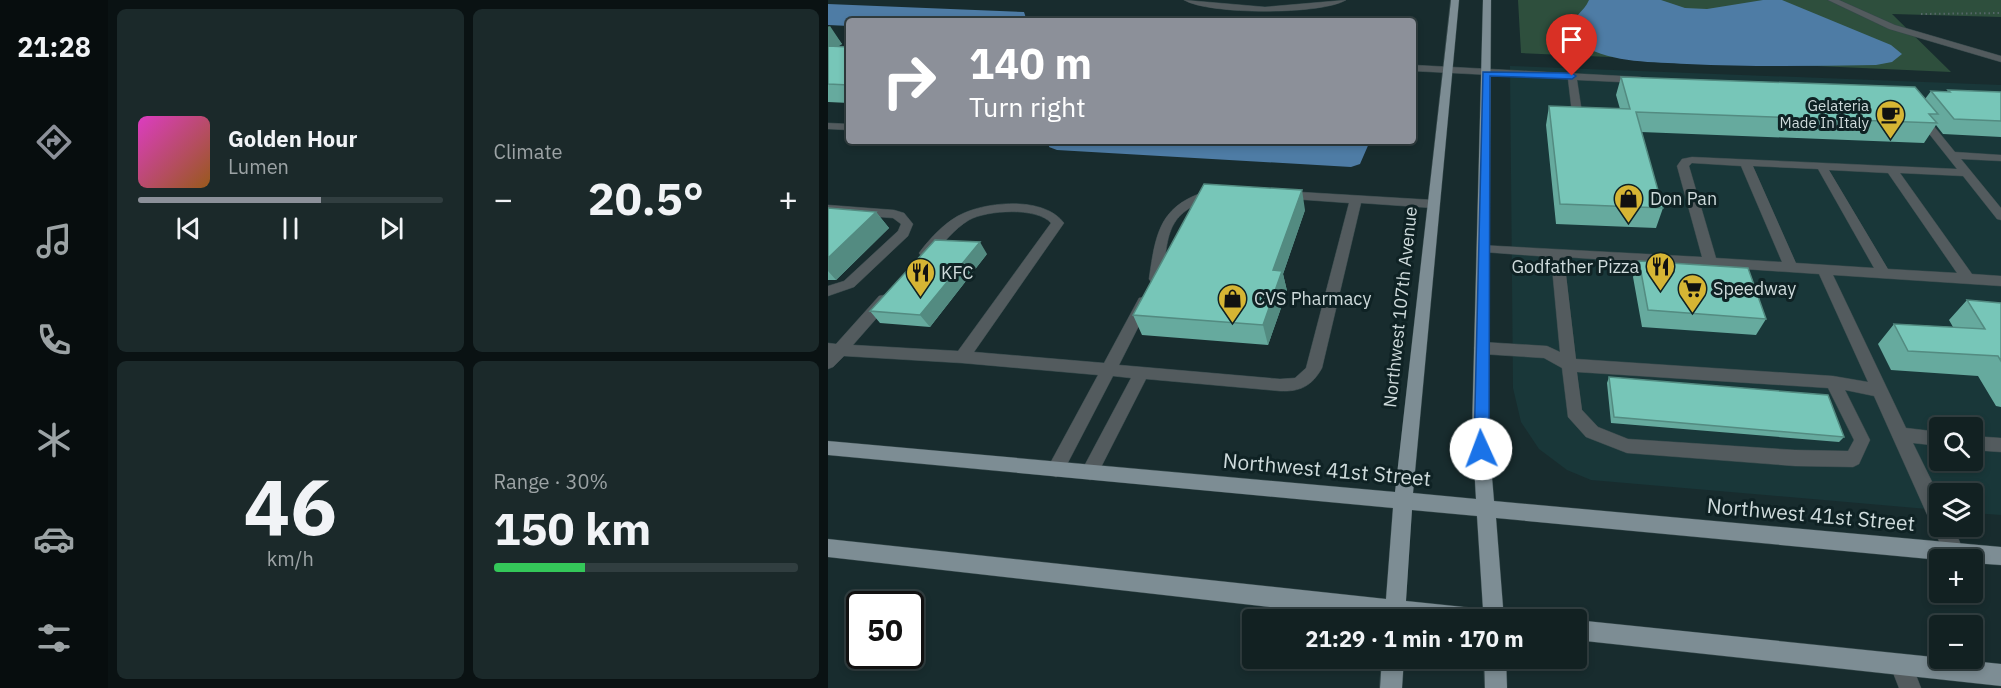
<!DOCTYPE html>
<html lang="en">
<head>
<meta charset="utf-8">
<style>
  body { margin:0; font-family:"IBM Plex Sans",sans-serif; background:#1b292a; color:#f1f3f6; height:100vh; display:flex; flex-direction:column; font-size:22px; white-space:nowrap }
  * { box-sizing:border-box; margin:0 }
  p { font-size:20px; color:#9ca3a5 }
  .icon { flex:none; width:33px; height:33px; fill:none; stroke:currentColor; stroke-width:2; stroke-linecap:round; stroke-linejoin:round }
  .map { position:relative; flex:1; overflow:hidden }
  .details { display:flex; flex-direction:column; gap:9px; padding:9px; background:#0a1213; width:720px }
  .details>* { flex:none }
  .guide { position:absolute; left:18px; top:18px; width:570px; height:126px; border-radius:6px; box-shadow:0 3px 9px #0003,0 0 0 2px #313e40; background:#8c9099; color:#fff; overflow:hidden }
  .controls { position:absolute; left:1101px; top:417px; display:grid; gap:12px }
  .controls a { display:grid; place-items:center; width:54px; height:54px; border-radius:6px; background:#122122; box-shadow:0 3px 9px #0003,0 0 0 2px #313e40; font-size:30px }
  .speed { position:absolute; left:18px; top:591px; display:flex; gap:12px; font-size:30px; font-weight:700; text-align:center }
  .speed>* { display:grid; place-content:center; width:78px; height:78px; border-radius:50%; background:#122122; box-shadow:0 3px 9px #0003,0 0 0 2px #313e40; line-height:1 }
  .speed .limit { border:3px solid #111; border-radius:9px; background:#fff; color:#111 }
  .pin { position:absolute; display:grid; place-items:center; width:51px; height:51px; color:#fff; margin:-62px -26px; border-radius:50% 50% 50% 0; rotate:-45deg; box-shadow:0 0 6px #0007 }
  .pin .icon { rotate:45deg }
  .me { position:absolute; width:66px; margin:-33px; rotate:358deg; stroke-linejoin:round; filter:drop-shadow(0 0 4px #0008) }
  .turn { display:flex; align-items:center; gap:21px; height:126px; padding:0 24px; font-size:27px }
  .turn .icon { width:78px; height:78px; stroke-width:2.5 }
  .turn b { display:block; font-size:42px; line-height:51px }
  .big { font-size:45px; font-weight:800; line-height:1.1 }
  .details .card { flex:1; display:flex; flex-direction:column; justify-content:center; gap:9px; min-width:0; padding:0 21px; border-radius:9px; background:#1b292a }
  .details .dial { align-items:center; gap:0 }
  .dial b { font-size:78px; line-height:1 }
  .song { display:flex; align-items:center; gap:18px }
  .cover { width:72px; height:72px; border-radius:9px; background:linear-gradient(135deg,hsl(310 70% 55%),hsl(30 70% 35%)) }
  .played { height:6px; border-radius:3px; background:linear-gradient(90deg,#8c9099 60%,#313e40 60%) }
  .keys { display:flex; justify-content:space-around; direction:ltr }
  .heat { display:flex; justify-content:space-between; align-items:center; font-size:33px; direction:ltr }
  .charge { height:9px; border-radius:4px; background:linear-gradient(90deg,#34c759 30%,#313e40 0) }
  .details .tiles { flex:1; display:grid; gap:9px; grid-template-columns:repeat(2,1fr) }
  .trip { position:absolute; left:414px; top:609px; width:345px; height:60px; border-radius:6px; background:#122122; box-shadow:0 3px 9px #0003,0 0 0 2px #313e40; font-weight:800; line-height:60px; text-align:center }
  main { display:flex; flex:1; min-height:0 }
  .tabs { display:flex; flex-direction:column; width:108px; justify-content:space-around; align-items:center; background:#070d0e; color:#9ca3a5 }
  .tabs .icon { width:42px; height:42px }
  .tabs .on { color:#8c9099 }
  .tabs b { font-size:27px; color:#f1f3f6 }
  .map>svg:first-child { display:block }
</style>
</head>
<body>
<main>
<nav class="tabs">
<b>21:28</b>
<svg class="icon on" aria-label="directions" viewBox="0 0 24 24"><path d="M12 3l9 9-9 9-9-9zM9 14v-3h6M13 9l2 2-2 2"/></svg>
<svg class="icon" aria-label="music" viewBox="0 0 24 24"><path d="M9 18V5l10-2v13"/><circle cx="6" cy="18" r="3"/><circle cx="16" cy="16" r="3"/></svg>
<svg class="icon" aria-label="phone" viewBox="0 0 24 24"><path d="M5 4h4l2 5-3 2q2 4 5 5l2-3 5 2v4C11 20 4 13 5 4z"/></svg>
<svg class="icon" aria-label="climate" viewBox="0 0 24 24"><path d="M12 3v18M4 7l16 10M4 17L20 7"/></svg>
<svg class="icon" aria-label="car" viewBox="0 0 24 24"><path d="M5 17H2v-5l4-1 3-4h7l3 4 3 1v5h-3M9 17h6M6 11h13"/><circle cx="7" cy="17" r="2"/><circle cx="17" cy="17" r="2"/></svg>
<svg class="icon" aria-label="filters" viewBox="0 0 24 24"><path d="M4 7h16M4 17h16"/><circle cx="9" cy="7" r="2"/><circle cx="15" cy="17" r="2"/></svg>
</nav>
<section class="details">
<div class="tiles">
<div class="card">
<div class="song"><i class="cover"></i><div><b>Golden Hour</b><p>Lumen</p></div></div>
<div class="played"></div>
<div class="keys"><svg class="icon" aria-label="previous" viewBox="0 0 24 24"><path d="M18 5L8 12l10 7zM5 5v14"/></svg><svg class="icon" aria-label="pause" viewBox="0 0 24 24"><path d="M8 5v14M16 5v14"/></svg><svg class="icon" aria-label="next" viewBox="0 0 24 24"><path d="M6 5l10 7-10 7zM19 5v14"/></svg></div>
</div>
<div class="card"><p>Climate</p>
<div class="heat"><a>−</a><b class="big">20.5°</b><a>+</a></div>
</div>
<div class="card dial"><b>46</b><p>km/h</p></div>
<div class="card"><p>Range · 30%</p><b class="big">150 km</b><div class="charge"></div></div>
</div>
</section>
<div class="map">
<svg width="1173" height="688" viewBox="0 0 1173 688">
  <rect width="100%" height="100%" fill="#182c2e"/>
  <!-- built -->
  <path fill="#193739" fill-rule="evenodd" d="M 682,66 L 1173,85 L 1173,515 L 1145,513 L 1144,494 L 1112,494 L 1111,510 L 763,480 L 739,470 L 711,449 L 693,422 L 685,388 ZM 1112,428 L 1144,428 L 1144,460 L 1112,460 Z"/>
  <!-- green -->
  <path fill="#2e4f3d" d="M 690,0 L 1173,0 L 1173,17 L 1064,14 L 1123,72 L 693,53 Z"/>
  <!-- water -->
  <path fill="#4e7ca5" d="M 761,0 L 833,0 L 857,8 L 879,9 L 935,0 L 954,0 L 1063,45 L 1074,54 L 1064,62 L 1048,65 C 985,66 922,67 859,64 C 826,62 785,63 755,46 C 748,43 744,36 740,30 C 744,17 756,12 761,0 Z
    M 0,4 L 196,12 L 198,18 L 195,21 L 21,21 L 21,26 L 0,25 Z
    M 222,141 L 542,141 L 532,164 L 523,167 L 229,150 L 221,147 Z"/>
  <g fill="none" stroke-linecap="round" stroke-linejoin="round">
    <defs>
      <path id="minor" d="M 356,0 L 437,7 L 518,0 C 494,15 380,15 356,0 Z
        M 1000,0 L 1011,0 L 1067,25 L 1173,56 L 1173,62 L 1061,29 Z
        M 585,65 L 813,77 L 818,80 L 813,83 L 749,80 L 754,113 L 749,116 L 744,113 L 740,79 L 585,71 Z
        M 1092,113 L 1096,114 L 1127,152 L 1173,155 L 1173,161 L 1133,159 L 1173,208 L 1173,220 L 1169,219 L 1135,176 L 1072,173 L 1144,274 L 1173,276 L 1173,286 L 1005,275 L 1078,428 L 1112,432 L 1112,446 L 1085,443 L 1112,498 L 1112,526 L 1125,526 L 1136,552 L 1133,559 L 1119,559 L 1046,396 L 1017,390 L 1042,440 L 1031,464 L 1025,467 L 967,466 L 799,453 L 758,437 L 740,417 L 734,368 L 716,358 L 654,354 L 649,352 L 646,348 L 649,344 L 654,342 L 719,346 L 732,352 L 723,257 L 656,252 L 649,248 L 651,245 L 874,257 L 849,166 L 854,159 L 864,157 L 1129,169 L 1087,116 ZM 864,163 L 913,166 L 954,262 L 888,258 L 861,166 ZM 925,166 L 990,169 L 1046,268 L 968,263 ZM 1001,170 L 1060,173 L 1129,273 L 1060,269 ZM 736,257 L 991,274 L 1040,382 L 1005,376 L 748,359 ZM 749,372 L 1000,388 L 1026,440 L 1020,451 L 967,450 L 800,439 L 770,427 L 754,410 Z
        M 0,123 L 21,124 L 21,130 L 0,129 Z
        M 386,189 L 392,193 L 390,196 C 339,212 340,230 335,279 L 333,282 L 323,282 L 321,279 C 328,229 333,203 386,189 Z
        M 455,191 L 605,200 L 611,204 L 605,208 L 533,203 L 494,368 C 484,386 472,392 452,391 L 318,379 L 268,477 L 262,480 L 256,477 L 253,472 L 303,378 L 285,376 L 234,474 L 228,477 L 222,474 L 219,469 L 270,375 L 134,363 L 16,356 L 5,367 L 0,369 L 0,343 L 8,344 L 51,296 L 56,295 L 63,300 L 61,304 L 25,345 L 130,351 L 223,223 C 209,207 159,210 141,220 C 126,229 115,244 103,256 L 93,256 L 91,253 C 102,238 119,220 136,213 C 163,201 217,197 236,223 L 146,352 L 276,363 L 311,298 L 316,297 L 323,302 L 291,365 L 452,379 L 467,378 L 478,368 L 521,203 L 451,198 L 451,192 Z
        M 0,205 L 66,210 L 76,213 L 85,224 L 80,236 L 26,287 L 0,296 L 0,286 L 16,281 L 70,231 L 73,224 L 65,218 L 0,213 Z
        M 1144,436 L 1173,438 L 1173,452 L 1144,450 Z
        M 1073,654 L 1081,657 L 1093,688 L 1071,688 L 1062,665 L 1065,657 Z"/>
      <path id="major" d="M 623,0 L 631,0 L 585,493 L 648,499 L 644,430 L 655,0 L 663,0 L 660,430 L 666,501 L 1173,547 L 1173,565 L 1144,563 L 1144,560 L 1112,560 L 668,518 L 676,620 L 557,620 L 0,557 L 0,539 L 558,599 L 565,508 L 0,455 L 0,441 L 567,492 ZM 584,510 L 649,516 L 655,609 L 578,601 Z
        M 748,620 L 1173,664 L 1173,686 L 748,640 Z
        M 554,658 L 576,658 L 574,688 L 552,688 Z
        M 656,658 L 678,658 L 679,688 L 657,688 Z"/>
    </defs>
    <!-- minor casing -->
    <use href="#minor" stroke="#35484a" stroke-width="1"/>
    <!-- major casing -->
    <use href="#major" stroke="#35484a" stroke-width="1"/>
    <!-- path -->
    <path stroke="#556668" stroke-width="2" stroke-dasharray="1.5 3" stroke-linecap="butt" d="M 1093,14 L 1173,13"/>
    <!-- minor -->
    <use href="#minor" fill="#535b5e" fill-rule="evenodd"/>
    <!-- major -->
    <use href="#major" fill="#7d8d94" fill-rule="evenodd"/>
  </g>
  <!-- wall -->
  <path fill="#66aa9e" d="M 0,26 L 14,44 L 10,46 L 21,47 L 21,103 L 0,102 Z
    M 793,77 L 1097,99 L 1103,91 L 1119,92 L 1120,90 L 1173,92 L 1173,137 L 1115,134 L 1108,125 L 1096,143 L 813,132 L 835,208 L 828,228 L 728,224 L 718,125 L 721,106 L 792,109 L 788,95 Z
    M 0,208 L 48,212 L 61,228 L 8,280 L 0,280 Z
    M 477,210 L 455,274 L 459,291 L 440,345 L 314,335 L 305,315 Z
    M 159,254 L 102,327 L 52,323 L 42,311 Z
    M 811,261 L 938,319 L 928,335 L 814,327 L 805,277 Z
    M 1139,300 L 1173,303 L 1173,407 L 1168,406 L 1150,376 L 1063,370 L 1050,344 L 1066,324 L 1125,327 L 1121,320 Z
    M 781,377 L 1016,437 L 1011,442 L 783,423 L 779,383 Z"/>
  <!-- shaded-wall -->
  <path fill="#538b81" d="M 2,26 L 14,44 L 0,53 L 0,27 Z
    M 474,190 L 477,210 L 455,274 L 459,291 L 440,345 L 435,325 L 445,270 Z
    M 48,212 L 61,228 L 8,280 L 0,271 L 0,258 Z
    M 152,242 L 159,254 L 102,327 L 92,315 Z"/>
  <!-- building -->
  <path fill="#77c6b8" stroke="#538b81" stroke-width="1.5" d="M 0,46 L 21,47 L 21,85 L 0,84 Z
    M 793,77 L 1087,87 L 1110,114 L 1101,114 L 1109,123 L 808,112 L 835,208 L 732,204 L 721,106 L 802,109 Z
    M 1120,90 L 1173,92 L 1173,121 L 1126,119 L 1103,91 L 1122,92 Z
    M 376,184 L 474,190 L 445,270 L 454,271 L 435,325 L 305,315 Z
    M 0,208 L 48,212 L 0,258 Z
    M 107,240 L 152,242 L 92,315 L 42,311 Z
    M 811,261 L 920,268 L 938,319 L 820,310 Z
    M 1139,300 L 1173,303 L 1173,361 L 1170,356 L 1080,351 L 1066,324 L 1157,329 Z
    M 781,377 L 1000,395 L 1016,437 L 786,417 Z"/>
  <!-- route -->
  <path fill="#1a73e8" stroke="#114b97" stroke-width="1.5" d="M 655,72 L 744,73 L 748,76 L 744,79 L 662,76 L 661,449 L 659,454 L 653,456 L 648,454 L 646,449 Z"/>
  <!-- icons -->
  <defs>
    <symbol id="cafe-pin" viewBox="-11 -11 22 30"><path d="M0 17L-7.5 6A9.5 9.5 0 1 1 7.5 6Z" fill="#d6b534" stroke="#0f2224"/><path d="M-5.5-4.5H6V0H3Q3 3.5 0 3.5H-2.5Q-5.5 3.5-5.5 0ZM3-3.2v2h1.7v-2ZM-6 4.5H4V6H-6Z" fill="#111"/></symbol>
    <symbol id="shop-pin" viewBox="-11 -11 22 30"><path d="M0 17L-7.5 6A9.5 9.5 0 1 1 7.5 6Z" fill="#d6b534" stroke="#0f2224"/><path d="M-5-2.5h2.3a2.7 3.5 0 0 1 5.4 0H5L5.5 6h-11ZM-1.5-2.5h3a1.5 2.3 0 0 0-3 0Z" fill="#111"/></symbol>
    <symbol id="restaurant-pin" viewBox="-11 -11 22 30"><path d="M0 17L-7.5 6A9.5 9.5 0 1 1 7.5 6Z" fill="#d6b534" stroke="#0f2224"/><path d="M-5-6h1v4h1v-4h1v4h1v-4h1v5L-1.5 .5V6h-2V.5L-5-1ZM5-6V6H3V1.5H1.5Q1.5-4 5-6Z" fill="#111"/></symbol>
    <symbol id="supermarket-pin" viewBox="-11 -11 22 30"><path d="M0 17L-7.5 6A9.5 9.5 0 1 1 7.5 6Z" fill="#d6b534" stroke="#0f2224"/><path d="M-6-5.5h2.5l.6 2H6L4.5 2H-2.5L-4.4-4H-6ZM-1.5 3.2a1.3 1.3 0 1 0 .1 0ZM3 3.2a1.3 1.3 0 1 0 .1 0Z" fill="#111"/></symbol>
  </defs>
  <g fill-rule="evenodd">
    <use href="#cafe-pin" x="1046" y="98" width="33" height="45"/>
    <use href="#shop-pin" x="784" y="182" width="33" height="45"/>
    <use href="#restaurant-pin" x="816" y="250" width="33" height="45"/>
    <use href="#restaurant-pin" x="76" y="256" width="33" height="45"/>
    <use href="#supermarket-pin" x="848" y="272" width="33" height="45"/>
    <use href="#shop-pin" x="388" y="282" width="33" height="45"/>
  </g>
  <g text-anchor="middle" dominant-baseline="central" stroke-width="6" stroke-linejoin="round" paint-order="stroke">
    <!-- far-poi labels -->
    <g font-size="15" fill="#cfdbdc" stroke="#0f2224" text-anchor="end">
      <text x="1041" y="105">Gelateria<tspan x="1041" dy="17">Made In Italy</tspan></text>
    </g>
    <!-- poi labels -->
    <g font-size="18" fill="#cfdbdc" stroke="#0f2224" text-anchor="start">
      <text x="822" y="198">Don Pan</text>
      <text x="811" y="266" text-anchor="end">Godfather Pizza</text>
      <text x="113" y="272">KFC</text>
      <text x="885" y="288">Speedway</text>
      <text x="426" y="298">CVS Pharmacy</text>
    </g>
    <!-- street labels -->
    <g font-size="18" fill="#cfdbdc" stroke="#0f2224">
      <text transform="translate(572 307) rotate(-84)">Northwest 107th Avenue</text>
    </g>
    <!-- near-street labels -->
    <g font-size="21" fill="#cfdbdc" stroke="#0f2224">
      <text transform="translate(499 469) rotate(5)">Northwest 41st Street</text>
      <text transform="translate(983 514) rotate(5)">Northwest 41st Street</text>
    </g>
  </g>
</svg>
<div class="controls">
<a><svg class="icon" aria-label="search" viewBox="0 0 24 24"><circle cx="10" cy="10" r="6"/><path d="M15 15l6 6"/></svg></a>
<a><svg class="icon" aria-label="layers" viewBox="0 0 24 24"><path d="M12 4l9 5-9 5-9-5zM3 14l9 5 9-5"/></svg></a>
<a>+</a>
<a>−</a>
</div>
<div class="speed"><div class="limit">50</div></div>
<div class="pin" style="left:744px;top:76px;background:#d93025"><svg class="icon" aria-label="arrive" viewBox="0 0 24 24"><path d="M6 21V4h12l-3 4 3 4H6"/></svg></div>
<svg class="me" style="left:653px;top:449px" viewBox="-20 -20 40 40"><circle r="19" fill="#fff"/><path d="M0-13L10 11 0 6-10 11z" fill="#1a73e8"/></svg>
<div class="trip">21:29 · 1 min · 170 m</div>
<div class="guide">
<div class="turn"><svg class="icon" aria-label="right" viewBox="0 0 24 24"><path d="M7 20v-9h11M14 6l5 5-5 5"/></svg><div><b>140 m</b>Turn right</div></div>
</div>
</div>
</main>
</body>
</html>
